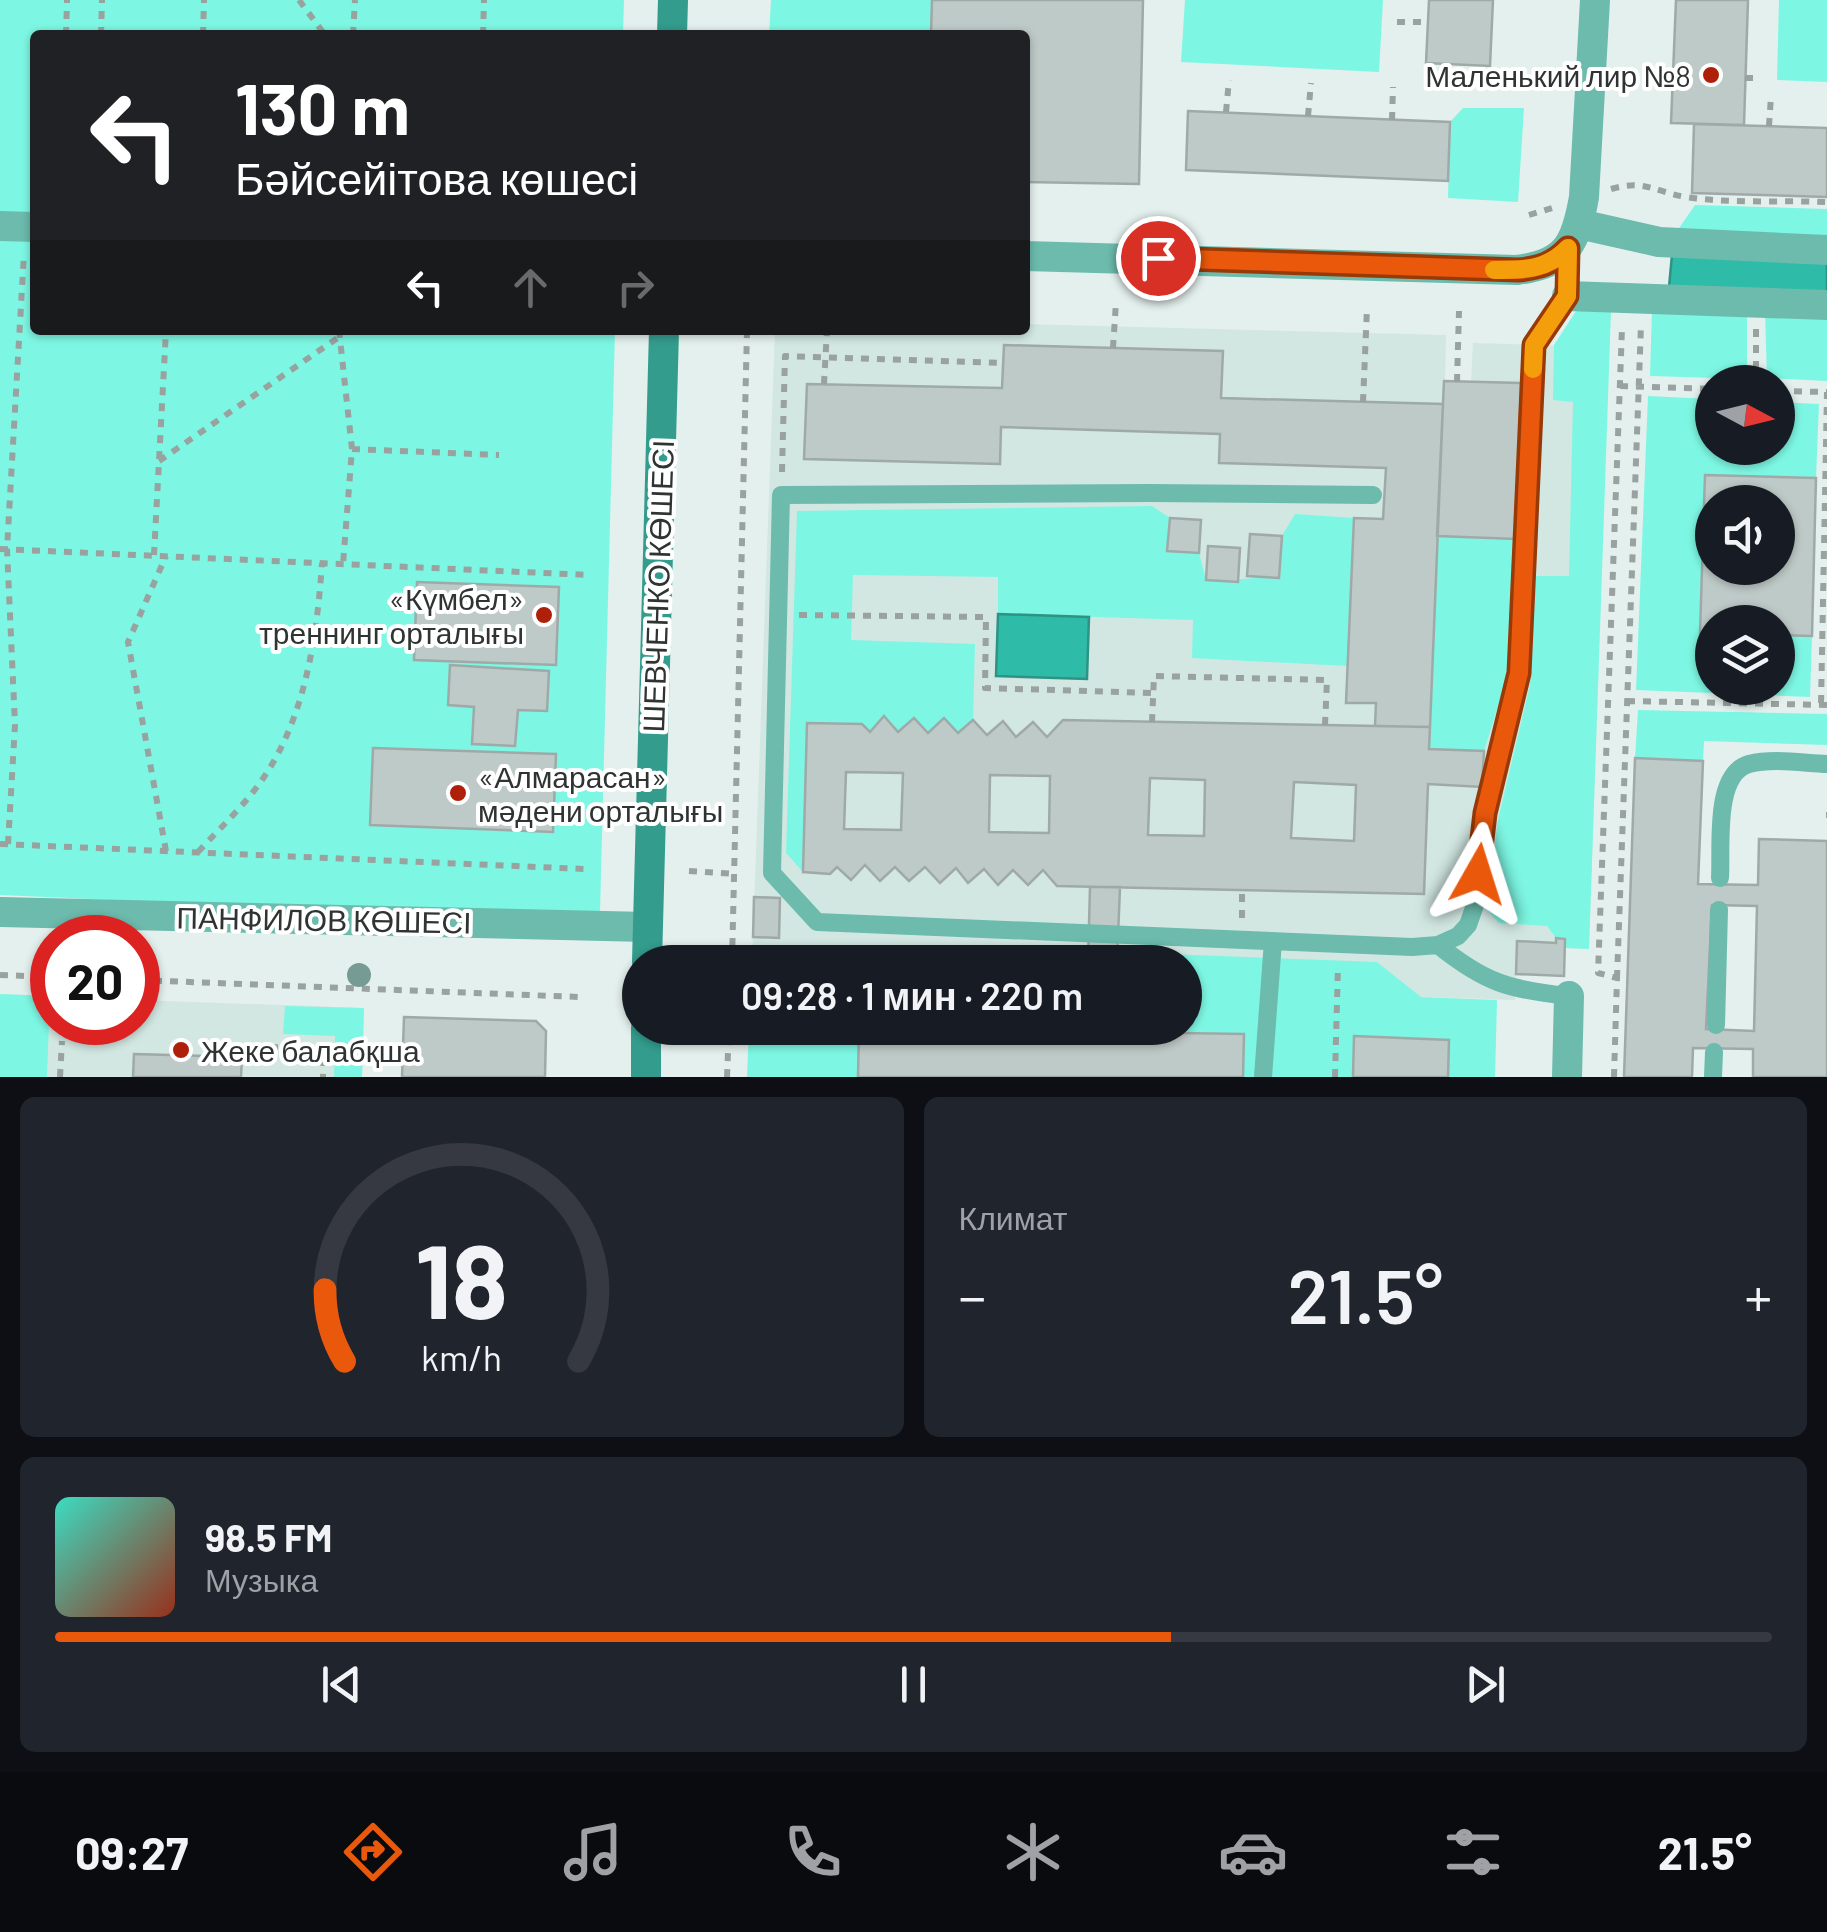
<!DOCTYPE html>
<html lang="ru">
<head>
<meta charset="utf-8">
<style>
  body { margin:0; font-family:Barlow,sans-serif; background:#20242c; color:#f1f3f6; height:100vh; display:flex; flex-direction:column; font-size:38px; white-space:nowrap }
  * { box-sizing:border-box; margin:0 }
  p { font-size:32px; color:#9ea1a6 }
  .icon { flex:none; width:55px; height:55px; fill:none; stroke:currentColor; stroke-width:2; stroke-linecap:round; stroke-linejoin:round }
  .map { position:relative; height:1077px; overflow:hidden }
  .sheet { display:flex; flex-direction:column; gap:20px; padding:20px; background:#0d0f14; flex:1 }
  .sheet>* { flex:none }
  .hud { position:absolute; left:30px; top:30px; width:1000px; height:305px; border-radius:10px; box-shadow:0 2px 8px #0004; background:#202124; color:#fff; overflow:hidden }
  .needle { width:65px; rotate:97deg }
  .controls { position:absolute; left:1695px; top:365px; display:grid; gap:20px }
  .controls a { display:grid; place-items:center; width:100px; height:100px; border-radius:50%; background:#171b24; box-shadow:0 2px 8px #0004; font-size:50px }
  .speed { position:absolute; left:30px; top:915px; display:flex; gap:20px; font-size:50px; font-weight:700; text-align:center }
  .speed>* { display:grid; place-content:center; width:130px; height:130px; border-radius:50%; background:#171b24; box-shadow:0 2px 8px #0004; line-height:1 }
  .speed .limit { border:15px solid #d22; background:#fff; color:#111 }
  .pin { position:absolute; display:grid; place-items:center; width:85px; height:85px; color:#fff; margin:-42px; border:5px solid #fff; border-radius:50%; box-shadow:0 2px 10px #0007 }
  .me { position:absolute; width:110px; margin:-55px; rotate:6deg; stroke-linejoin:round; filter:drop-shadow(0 0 8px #0008) }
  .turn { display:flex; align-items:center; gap:35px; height:210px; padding:0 40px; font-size:45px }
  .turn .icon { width:130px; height:130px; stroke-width:2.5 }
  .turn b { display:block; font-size:70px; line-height:85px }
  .lanes { display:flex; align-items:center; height:95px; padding:0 40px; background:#0003; justify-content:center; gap:50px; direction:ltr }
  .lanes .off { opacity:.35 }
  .big { font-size:75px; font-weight:600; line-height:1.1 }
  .sheet .card { flex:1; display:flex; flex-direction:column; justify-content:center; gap:15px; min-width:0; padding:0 35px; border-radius:15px; background:#20242c }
  .sheet .dial { align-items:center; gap:0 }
  .dial svg { height:260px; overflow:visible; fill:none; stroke:#363941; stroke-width:7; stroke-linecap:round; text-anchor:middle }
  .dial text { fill:#f1f3f6; stroke:none }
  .song { display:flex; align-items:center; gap:30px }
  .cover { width:120px; height:120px; border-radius:15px; background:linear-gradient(135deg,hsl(170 70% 55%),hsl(10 70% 35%)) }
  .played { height:10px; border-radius:5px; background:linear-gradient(90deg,#ea580c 65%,#363941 65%) }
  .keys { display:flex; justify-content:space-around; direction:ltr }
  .heat { display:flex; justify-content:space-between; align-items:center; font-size:55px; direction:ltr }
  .sheet .tiles { flex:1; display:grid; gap:20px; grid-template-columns:1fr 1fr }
  .card:last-child { grid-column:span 2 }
  .trip { position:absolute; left:622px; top:945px; width:580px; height:100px; border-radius:50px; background:#171b24; box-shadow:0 2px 8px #0004; font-weight:600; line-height:100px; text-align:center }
  .dock { display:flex; height:160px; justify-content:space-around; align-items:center; background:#090b0e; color:#9ea1a6 }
  .dock .icon { width:70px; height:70px }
  .dock .selected { color:#ea580c }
  .dock b { font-size:45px; color:#f1f3f6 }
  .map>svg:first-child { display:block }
</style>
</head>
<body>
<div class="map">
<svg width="1827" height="1077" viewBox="0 0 1827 1077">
  <rect width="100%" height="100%" fill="#e4f0ed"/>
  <!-- built -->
  <path fill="#d2e7e2" d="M 1025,324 L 1446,335 L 1445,381 L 1471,381 L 1473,343 L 1609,347 L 1589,949 L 1565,948 L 1564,976 L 1516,974 L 1515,1000 L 1315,993 L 1312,1077 L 846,1077 L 848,1028 L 1185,1028 L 1185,962 L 752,962 L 775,330 L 1025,330 Z
    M 0,994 L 52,996 L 52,1022 L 138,1022 L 138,1000 L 364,1008 L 362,1077 L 0,1077 Z"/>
  <!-- green -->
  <path fill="#7df7e3" d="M 0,0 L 624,0 L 623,35 L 35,35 L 35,330 L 615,330 L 600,912 L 318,909 L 0,895 Z
    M 771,0 L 932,0 L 931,35 L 769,35 Z
    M 1185,0 L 1383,0 L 1379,72 L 1181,62 Z
    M 1779,0 L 1827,0 L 1827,82 L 1777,80 Z
    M 1463,108 L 1524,108 L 1518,202 L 1448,198 L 1450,122 Z
    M 1695,205 L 1827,209 L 1827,241 L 1675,234 Z
    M 1652,308 L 1747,311 L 1747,379 L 1650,376 Z
    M 1576,311 L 1611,311 L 1589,949 L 1565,948 L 1565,939 L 1556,938 L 1547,926 L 1499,923 L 1487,910 L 1498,820 L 1530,685 L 1536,576 L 1569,576 L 1573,402 L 1553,400 L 1554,345 Z
    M 1765,312 L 1827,314 L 1827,381 L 1767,378 Z
    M 1648,396 L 1712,399 L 1712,448 L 1778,448 L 1778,402 L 1819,404 L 1816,478 L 1705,476 L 1701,632 L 1712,633 L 1712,688 L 1778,688 L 1778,635 L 1812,636 L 1810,697 L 1636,690 Z
    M 1152,506 L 1170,518 L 1167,551 L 1199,553 L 1206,580 C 1232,581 1253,577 1279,578 L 1282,536 L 1295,514 L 1354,518 L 1347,666 L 1192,658 L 1193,620 L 998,614 L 998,577 L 853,575 L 851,640 L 975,644 L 973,720 L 958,733 L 944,718 L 928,733 L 898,732 L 884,717 L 870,732 L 862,724 L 807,723 L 803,872 L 786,853 L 797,511 Z
    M 1437,536 L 1516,539 L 1508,674 L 1484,751 L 1429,749 Z
    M 1638,710 L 1827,714 L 1827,745 L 1704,741 L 1703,761 L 1635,758 Z
    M 752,948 L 869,951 L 896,962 L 752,962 Z
    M 953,949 L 1088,952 L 1088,962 L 953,962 Z
    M 1117,952 L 1377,962 L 1421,997 L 1497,1000 L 1495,1077 L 1448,1077 L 1448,1040 L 1355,1036 L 1353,1077 L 1243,1077 L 1243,1034 L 1115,1031 L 1115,1028 L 1185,1028 L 1185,962 L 1117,962 Z
    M 0,994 L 50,996 L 47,1077 L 0,1077 Z
    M 285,1006 L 364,1008 L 362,1077 L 334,1077 L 335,1036 L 283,1034 Z
    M 749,1028 L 859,1028 L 858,1077 L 747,1077 Z"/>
  <!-- water -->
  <path fill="#2ebba8" stroke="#2e9285" stroke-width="2.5" d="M 1672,255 L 1827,261 L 1827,293 L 1669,287 Z
    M 998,614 L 1089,617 L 1087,679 L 996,676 Z"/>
  <!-- building -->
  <path fill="#becac7" stroke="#9faaa8" stroke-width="2.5" fill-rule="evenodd" d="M 932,0 L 1143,0 L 1139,184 L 1025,182 L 1025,35 L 931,35 Z
    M 1429,0 L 1493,0 L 1490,66 L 1426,63 Z
    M 1676,0 L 1748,0 L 1744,125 L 1671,123 Z
    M 1188,111 L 1450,122 L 1448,181 L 1186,170 Z
    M 1694,124 L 1827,128 L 1827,197 L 1692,193 Z
    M 1004,345 L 1223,351 L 1221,398 L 1443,404 L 1430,727 L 1375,726 L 1376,703 L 1346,703 L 1354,518 L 1383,519 L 1386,468 L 1219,463 L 1220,434 L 1001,427 L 1000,464 L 804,459 L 807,384 L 1002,388 Z
    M 1444,381 L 1521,383 L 1516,539 L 1437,536 Z
    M 1705,475 L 1816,478 L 1812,636 L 1778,635 L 1778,622 L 1712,622 L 1712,633 L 1700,633 ZM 1712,502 L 1778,502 L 1778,568 L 1712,568 Z
    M 1170,518 L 1201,520 L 1199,553 L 1167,551 Z
    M 1250,534 L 1282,536 L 1279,578 L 1247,576 Z
    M 1208,546 L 1240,548 L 1238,582 L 1206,580 Z
    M 417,582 L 559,587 L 556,665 L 414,660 Z
    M 450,665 L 549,671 L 547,711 L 518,710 L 515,746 L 472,744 L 474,707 L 448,705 Z
    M 884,716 L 898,732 L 914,718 L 928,733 L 944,718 L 958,733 L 973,720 L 987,735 L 1003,721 L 1016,737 L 1033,722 L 1047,737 L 1063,720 L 1430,727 L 1429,749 L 1484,751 L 1482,787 L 1428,784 L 1424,894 L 1057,886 L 1043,870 L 1028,885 L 1013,870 L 998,885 L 984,869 L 968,883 L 956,868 L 940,883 L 925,867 L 909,881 L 895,867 L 880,881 L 865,865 L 851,880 L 837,867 L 830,874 L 803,872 L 807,723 L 862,724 L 870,732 ZM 846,772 L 903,773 L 901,830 L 844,829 ZM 990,775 L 1050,776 L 1049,833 L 989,832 ZM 1150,778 L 1205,780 L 1204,836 L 1148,835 ZM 1294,782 L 1356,785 L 1354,841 L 1291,838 Z
    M 373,748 L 556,754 L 553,832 L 370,825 Z
    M 1635,758 L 1703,761 L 1698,884 L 1758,885 L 1759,839 L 1827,841 L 1827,1077 L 1753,1077 L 1753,1049 L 1693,1048 L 1692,1077 L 1624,1077 ZM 1712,905 L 1757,906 L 1754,1031 L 1706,1029 Z
    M 1090,887 L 1120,887 L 1117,962 L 1088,962 Z
    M 754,897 L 780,898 L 779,938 L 753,937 Z
    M 1556,938 L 1565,939 L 1564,976 L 1516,974 L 1517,941 L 1556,943 Z
    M 404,1017 L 536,1021 L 546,1031 L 545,1077 L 402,1077 Z
    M 859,1028 L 1244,1034 L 1243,1077 L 858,1077 Z
    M 1354,1036 L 1449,1040 L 1448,1077 L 1353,1077 Z
    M 134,1054 L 242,1057 L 241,1077 L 133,1077 Z"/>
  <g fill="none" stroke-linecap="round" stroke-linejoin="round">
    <!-- path -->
    <path stroke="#99a29f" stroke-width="6" stroke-dasharray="8 8" stroke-linecap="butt" d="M 299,0 L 325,35
      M 1397,22 L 1428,22
      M 66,35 L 67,0
      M 101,35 L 102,0
      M 203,35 L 204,0
      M 353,35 L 355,0
      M 483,35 L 484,0
      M 1745,78 L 1757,78
      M 1226,112 L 1229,80
      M 1308,116 L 1311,83
      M 1392,120 L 1393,87
      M 1769,126 L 1771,96
      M 1611,189 C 1645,179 1655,192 1686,197 C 1730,204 1782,200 1827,202
      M 1529,215 L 1552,208
      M 1756,329 L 1756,382
      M 339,330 L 352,449 L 343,564
      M 1113,348 L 1116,302
      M 1457,382 L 1459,311
      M 824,384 L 827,330
      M 1620,386 L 1712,389
      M 1778,391 L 1827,392 L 1821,705
      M 1363,402 L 1367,308
      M 352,449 L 499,455
      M 159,461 L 339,337
      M 782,472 L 785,356 L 1003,363
      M 0,549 L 590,575
      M 154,555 L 166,330
      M 799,615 L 986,617 L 985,688 L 1153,693
      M 1627,701 L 1827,705
      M 1152,722 L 1154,676 L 1327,680 L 1325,725
      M 1826,815 L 1827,815
      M 0,844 L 585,869
      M 8,844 L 15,725 L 7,549 L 24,253
      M 166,851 L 128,642 L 166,556
      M 198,852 C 221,827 246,804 264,777 C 306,715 317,635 322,563
      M 689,871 L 735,874
      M 1242,918 L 1242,890
      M 732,962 L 747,330
      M 0,975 L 52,977
      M 1617,978 L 1641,325
      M 138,980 L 580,997
      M 270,1047 L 324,1048 L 323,1077
      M 60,1077 L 62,1041
      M 727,1077 L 729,1028
      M 1335,1077 L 1338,965
      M 1614,1077 L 1617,978 L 1598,973 L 1622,328"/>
    <!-- lane -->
    <path stroke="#6cbbad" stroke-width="18" d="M 1373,495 L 1149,493 L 781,495 L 772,873 L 817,922 L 1412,947 L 1438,945 L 1458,936 L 1468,925 L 1475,905 L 1485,813 L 1519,673 L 1534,345 L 1567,296 L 1569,248
      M 1720,878 C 1722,848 1713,774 1749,764 C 1773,758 1802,763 1827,764
      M 1438,945 C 1485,983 1510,990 1569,996
      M 1716,1025 L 1719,910
      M 1263,1077 L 1273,941
      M 1713,1077 L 1714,1052"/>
    <!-- street -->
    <path stroke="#6cbbad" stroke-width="30" d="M 1579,224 L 1659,242 L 1827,250
      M 0,226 L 35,227
      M 1025,256 L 1517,270 C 1567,264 1576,243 1584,197 L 1595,0
      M 1567,296 L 1827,305
      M 0,912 L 647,927
      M 1567,1077 L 1569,996"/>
    <!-- secondary -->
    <path stroke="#339c8d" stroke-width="30" d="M 672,35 L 673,0
      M 647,962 L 664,330
      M 646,1077 L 646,1028"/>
  </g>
  <!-- trees -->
  <circle fill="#769a94" cx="359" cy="975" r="12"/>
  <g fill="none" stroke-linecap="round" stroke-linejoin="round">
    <defs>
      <path id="route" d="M 1158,258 L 1518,270 C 1539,268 1553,264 1568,248 L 1567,296 L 1534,345 L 1519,673 L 1485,813 L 1478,874"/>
    </defs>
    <!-- route casing -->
    <use href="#route" stroke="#983908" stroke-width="25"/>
    <!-- route -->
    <use href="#route" stroke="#ea580c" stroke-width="18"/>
    <!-- slow -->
    <path stroke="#f59e0b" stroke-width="18" d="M 1494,270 C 1524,270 1547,270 1568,248 L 1567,296 L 1534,345 L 1533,369"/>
  </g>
  <!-- markers -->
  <g fill="#ae200a" stroke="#fff" stroke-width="4">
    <circle cx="1711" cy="75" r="10"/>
    <circle cx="544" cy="615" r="10"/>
    <circle cx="458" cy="793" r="10"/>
    <circle cx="181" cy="1050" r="10"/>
  </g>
  <g text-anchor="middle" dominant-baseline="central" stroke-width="8" stroke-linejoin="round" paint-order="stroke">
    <!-- poi labels -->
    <g font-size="30" fill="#2f3332" stroke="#fff" text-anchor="end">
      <text x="1691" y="75">Маленький лир №8</text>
      <text x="524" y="598">«Күмбел»<tspan x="524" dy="34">треннинг орталығы</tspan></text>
      <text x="478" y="776" text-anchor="start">«Алмарасан»<tspan x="478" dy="34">мәдени орталығы</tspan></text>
      <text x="201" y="1050" text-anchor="start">Жеке балабқша</text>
    </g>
    <!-- street labels -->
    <g font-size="30" fill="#2f3332" stroke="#fff">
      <text transform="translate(657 586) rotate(-88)">ШЕВЧЕНКО КӨШЕСІ</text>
      <text transform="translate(324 919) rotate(1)">ПАНФИЛОВ КӨШЕСІ</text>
    </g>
  </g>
</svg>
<div class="controls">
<a><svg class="needle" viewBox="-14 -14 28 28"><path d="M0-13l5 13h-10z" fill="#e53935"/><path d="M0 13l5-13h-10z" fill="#9ea1a6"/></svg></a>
<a><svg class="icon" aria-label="sound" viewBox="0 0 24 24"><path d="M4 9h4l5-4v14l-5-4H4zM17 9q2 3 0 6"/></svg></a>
<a><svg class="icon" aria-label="layers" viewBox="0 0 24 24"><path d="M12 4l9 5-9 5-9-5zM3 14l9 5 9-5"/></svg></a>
</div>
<div class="speed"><div class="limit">20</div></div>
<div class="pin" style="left:1158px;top:258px;background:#d93025"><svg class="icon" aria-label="arrive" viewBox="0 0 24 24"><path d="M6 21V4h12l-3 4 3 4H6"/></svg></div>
<svg class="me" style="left:1478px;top:874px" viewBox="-20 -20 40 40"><path d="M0-17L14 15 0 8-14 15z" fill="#ea580c" stroke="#fff" stroke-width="4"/></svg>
<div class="trip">09:28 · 1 мин · 220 m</div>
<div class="hud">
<div class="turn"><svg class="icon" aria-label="left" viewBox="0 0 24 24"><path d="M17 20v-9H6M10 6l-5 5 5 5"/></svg><div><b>130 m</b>Бәйсейітова көшесі</div></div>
<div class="lanes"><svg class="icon" aria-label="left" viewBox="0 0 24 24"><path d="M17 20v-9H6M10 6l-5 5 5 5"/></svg><svg class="icon off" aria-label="ahead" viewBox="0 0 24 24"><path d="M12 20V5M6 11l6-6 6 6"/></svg><svg class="icon off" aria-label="right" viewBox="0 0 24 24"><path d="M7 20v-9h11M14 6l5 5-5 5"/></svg></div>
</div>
</div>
<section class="sheet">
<div class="tiles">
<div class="card dial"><svg viewBox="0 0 100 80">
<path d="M14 69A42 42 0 1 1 86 69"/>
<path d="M14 69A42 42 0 0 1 8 47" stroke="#ea580c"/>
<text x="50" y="56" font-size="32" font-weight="700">18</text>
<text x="50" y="72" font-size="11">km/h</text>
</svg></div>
<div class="card"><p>Климат</p>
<div class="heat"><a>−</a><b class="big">21.5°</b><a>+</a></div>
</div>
<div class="card">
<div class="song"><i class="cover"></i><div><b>98.5 FM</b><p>Музыка</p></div></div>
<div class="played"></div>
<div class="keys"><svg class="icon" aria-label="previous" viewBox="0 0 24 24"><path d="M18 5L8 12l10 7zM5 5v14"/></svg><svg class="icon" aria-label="pause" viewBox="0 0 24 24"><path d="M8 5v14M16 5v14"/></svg><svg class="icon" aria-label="next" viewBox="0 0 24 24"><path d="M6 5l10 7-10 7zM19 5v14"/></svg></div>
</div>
</div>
</section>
<nav class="dock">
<b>09:27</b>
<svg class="icon selected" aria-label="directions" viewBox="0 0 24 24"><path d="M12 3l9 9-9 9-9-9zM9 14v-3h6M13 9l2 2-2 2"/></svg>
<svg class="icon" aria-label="music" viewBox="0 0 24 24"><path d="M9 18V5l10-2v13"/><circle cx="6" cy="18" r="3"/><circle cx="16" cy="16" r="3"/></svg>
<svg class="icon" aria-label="phone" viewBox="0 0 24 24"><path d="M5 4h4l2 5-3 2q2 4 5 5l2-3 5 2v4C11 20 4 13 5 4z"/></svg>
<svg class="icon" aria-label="climate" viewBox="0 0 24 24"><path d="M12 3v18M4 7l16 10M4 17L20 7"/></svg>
<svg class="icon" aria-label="car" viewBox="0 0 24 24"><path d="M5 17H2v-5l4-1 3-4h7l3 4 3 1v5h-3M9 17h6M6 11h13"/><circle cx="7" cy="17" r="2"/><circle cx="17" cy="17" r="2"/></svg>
<svg class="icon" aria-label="filters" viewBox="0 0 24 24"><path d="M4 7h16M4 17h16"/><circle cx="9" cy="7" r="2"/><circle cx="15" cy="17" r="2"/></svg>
<b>21.5°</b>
</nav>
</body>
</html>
